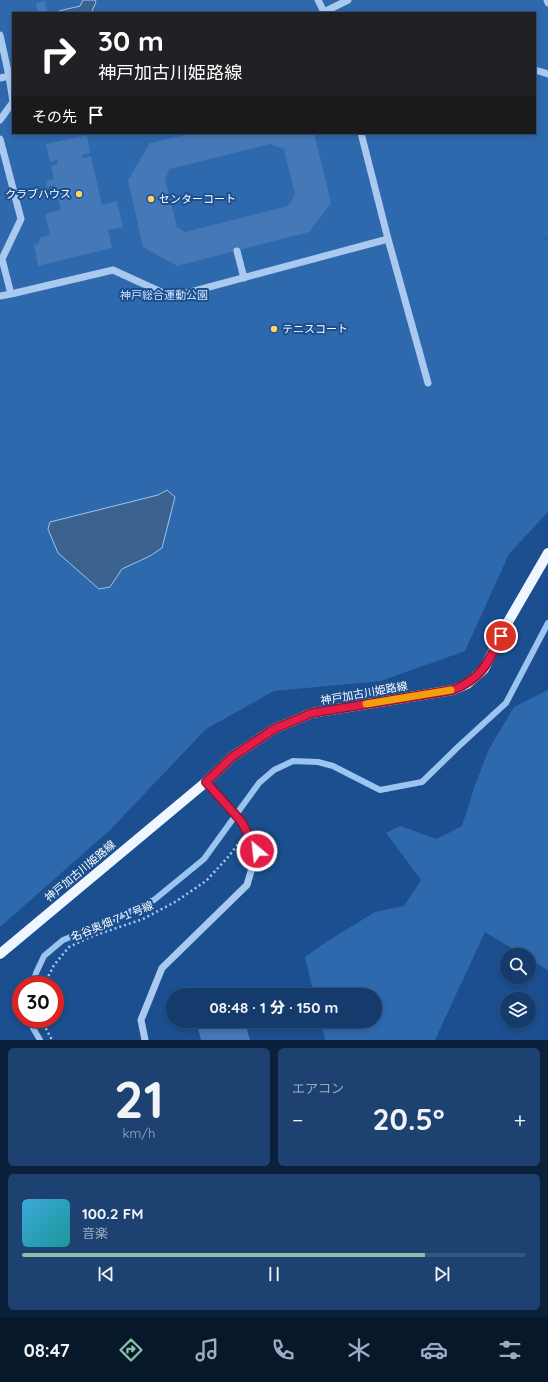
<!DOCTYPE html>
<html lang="ja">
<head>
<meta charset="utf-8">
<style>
  body { margin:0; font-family:Quicksand,"Noto Sans JP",sans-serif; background:#1d4271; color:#f1f3f6; height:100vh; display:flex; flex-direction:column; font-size:15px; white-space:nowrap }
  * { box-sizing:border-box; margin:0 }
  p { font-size:13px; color:#9dadc1 }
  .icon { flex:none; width:22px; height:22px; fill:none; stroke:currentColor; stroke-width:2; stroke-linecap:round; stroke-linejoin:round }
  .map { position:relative; height:1040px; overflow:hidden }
  .drawer { display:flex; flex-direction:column; gap:8px; padding:8px; background:#0b203b; flex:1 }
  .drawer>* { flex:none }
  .hud { position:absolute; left:12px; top:12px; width:524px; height:122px; border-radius:0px; box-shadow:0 2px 6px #0003,0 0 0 1px #33557e; background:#202124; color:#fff; overflow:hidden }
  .buttons { position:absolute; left:500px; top:948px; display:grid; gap:8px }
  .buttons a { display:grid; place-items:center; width:36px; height:36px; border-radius:50%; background:#143b6b; box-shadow:0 2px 6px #0003,0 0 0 1px #33557e; font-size:20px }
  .speed { position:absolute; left:12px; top:976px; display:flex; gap:8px; font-size:20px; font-weight:700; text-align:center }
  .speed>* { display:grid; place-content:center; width:52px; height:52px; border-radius:50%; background:#143b6b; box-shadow:0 2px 6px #0003,0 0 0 1px #33557e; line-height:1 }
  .speed .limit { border:6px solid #d22; background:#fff; color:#111 }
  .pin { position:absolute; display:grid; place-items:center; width:34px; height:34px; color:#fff; margin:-17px; border:2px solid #fff; border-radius:50%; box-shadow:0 1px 4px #0007 }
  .me { position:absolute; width:44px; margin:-22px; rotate:332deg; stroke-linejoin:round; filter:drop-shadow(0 0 3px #0008) }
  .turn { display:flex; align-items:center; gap:14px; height:84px; padding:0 20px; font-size:18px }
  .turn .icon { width:52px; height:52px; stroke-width:2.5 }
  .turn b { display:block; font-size:28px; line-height:34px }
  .then { display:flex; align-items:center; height:38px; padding:0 20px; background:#0003; gap:8px; font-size:15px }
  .big { font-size:30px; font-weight:800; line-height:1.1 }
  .drawer .card { flex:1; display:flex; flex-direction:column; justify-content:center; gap:6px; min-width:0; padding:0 14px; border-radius:6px; background:#1d4271 }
  .drawer .dial { align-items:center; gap:0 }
  .dial b { font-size:52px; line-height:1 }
  .song { display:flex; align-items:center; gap:12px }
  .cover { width:48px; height:48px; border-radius:6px; background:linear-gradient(135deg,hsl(200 70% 55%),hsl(180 70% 35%)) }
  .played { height:4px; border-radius:2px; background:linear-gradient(90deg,#8abfa5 80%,#33557e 80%) }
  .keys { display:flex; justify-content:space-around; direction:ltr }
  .heat { display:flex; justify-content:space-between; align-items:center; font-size:22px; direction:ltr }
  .drawer .tiles { flex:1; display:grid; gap:8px; grid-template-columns:1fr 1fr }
  .card:last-child { grid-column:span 2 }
  .trip { position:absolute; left:166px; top:988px; width:216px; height:40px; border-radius:20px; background:#143b6b; box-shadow:0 2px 6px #0003,0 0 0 1px #33557e; font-weight:800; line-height:40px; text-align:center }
  .dock { display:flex; height:64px; justify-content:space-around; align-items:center; background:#08182b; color:#9dadc1 }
  .dock .icon { width:28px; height:28px }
  .dock .current { color:#8abfa5 }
  .dock b { font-size:18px; color:#f1f3f6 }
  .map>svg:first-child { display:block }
</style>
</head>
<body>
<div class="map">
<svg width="548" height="1040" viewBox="0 0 548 1040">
  <rect width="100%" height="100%" fill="#1b4f8f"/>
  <!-- green -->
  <path fill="#2e69ad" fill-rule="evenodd" d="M 0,0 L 548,0 L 548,238 L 543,239 L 548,239 L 548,512 L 509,554 L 465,651 L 381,681 L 274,691 L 206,729 L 110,830 L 0,927 ZM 13,13 L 535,13 L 535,133 L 13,133 Z
    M 548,690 L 548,970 L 529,959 L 529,955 L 523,955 L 485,932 L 435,1040 L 325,1040 L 321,1021 L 375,1021 L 375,995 L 314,995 L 305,957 L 326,942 L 375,912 L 404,906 L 421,880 L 386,833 L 400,826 L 437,839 L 462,826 L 475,785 L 489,749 L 514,707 Z"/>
  <!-- water -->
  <path fill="#3c6290" stroke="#9cc4f0" d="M 83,0 L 95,0 L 96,2 L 91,13 L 61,13 L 59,11 L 80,6 Z
    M 167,490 L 175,497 L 162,548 L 150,556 L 122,569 L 110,587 L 99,589 L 58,553 L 48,529 L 50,522 L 158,495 Z"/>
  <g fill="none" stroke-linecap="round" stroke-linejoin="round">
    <!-- stream -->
    <path stroke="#9cc4f0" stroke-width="6" d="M 33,985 L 36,973 L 44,956 L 63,940 L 106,923 L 154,900 L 204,859 L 259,783 L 274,770 L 293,761 L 318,762 L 333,766 L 380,790 L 422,782 L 459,746 L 506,703 L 548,623
      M 32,1019 L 33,1028 L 40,1040"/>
  </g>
  <!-- building -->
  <path fill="#4478b7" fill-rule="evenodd" d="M 45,1 L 48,13 L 38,13 L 36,3 Z
    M 194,133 L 314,133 L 331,203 L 309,232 L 177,266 L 143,247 L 128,180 L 150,143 ZM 270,144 L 284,149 L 295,195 L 288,206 L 185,232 L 177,227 L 165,179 L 170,169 Z
    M 87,135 L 90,153 L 82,155 L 83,158 L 91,156 L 102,205 L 117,201 L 123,227 L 108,230 L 112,248 L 38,266 L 34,245 L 38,244 L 41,237 L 50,235 L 45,214 L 61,210 L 55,185 L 47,187 L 46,181 L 54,179 L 51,166 L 58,164 L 57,160 L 50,162 L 46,144 Z
    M 196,1021 L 250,1021 L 245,1023 L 250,1040 L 201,1040 Z"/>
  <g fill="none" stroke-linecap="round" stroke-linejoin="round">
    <!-- path -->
    <path stroke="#a9c9ee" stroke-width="2.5" stroke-dasharray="2 3" stroke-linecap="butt" d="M 44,985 L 54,965 L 69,947 L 90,937 L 143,919 L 175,902 L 206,881 L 229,856 L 238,844
      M 43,1019 L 43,1023 L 52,1040"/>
    <!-- minor -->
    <path stroke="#a9c9ee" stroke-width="7" d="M 318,0 L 324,12 L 322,13
      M 547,0 L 548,3
      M 324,12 L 348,0
      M 0,35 L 9,76 L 13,102
      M 535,70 L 548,74
      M 0,78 L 9,76
      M 0,120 L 13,102
      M 0,139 L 21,219 L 2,259 L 11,294 L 0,296
      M 388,239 L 428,383
      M 237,251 L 244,278
      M 11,294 L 113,270 L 172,297 L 388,239 L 361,133
      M 145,1040 L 141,1020 L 162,968 L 247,885 L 257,851 L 241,821 L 206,782"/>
    <!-- major -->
    <path stroke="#f0f6ff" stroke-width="10" d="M 0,954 L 206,782 L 232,757 L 274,729 L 312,713 L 453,690 L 467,684 L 484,669 L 508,622 L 548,553"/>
  </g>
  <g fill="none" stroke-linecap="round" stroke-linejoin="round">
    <defs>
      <path id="route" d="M 257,851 L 241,821 L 206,782 L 232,757 L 274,729 L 312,713 L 453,690 C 482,678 488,663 501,636"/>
    </defs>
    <!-- route casing -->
    <use href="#route" stroke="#92132f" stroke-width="10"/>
    <!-- route -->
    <use href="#route" stroke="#e11d48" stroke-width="7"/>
    <!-- slow -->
    <path stroke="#f59e0b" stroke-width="7" d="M 366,704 L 451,690"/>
  </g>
  <!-- markers -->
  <g fill="#ffd166" stroke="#1b4f8f" stroke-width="1.5">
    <circle cx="79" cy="194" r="4"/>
    <circle cx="151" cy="199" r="4"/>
    <circle cx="274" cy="329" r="4"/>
  </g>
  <g text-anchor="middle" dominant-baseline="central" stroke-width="4" stroke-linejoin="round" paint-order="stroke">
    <!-- poi labels -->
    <g font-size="11" fill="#fff" stroke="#1b4f8f" text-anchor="start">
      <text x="71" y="194" text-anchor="end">クラブハウス</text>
      <text x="159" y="199">センターコート</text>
      <text x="282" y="329">テニスコート</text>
    </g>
    <!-- park labels -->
    <g font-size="11" fill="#cfe3fa" stroke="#1b4f8f">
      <text x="164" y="295">神戸総合運動公園</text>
    </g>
    <!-- street labels -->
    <g font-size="11" fill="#fff" stroke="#1b4f8f">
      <text transform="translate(364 693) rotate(-10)">神戸加古川姫路線</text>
      <text transform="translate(80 871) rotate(-40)">神戸加古川姫路線</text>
      <text transform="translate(112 921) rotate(-22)">名谷奥畑７１号線</text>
    </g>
  </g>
</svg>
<div class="buttons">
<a><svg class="icon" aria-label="search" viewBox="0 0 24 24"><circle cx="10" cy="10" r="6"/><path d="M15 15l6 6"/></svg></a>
<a><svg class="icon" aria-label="layers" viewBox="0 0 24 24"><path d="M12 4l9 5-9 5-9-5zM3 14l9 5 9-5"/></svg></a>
</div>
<div class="speed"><div class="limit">30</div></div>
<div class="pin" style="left:501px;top:636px;background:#d93025"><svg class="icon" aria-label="arrive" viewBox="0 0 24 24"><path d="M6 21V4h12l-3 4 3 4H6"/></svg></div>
<svg class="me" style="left:257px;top:851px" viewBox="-20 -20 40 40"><circle r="17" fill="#e11d48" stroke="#fff" stroke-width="3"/><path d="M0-11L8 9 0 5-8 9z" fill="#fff"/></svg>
<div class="trip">08:48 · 1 分 · 150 m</div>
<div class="hud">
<div class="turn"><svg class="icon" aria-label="right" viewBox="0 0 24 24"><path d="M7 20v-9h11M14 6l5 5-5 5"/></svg><div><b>30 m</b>神戸加古川姫路線</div></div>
<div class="then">その先<svg class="icon" aria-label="arrive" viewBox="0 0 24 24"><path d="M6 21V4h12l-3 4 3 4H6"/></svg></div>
</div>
</div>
<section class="drawer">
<div class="tiles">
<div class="card dial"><b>21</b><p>km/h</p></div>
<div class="card"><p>エアコン</p>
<div class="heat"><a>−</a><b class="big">20.5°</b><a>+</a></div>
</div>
<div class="card">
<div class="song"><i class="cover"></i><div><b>100.2 FM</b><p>音楽</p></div></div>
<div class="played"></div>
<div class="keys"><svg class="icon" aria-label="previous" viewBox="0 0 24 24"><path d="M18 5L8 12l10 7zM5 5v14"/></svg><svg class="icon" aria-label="pause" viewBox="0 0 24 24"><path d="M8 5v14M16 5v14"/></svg><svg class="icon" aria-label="next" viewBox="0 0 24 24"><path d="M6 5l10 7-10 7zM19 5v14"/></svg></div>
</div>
</div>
</section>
<nav class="dock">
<b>08:47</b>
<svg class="icon current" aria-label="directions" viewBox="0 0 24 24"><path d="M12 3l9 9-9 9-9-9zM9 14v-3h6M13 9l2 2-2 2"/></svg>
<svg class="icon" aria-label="music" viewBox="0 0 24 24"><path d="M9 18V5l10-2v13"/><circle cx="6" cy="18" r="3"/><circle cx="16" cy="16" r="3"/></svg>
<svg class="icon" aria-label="phone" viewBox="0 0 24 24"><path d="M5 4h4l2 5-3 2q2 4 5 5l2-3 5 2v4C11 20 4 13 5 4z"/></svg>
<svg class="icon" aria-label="climate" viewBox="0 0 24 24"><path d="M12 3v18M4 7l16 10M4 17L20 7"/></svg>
<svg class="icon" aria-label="car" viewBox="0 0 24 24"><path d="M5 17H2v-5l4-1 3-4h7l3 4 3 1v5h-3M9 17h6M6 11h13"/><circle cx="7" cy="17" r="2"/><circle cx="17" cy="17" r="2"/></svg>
<svg class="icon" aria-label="filters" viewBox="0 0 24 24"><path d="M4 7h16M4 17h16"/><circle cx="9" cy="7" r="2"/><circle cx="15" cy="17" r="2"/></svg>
</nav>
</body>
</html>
